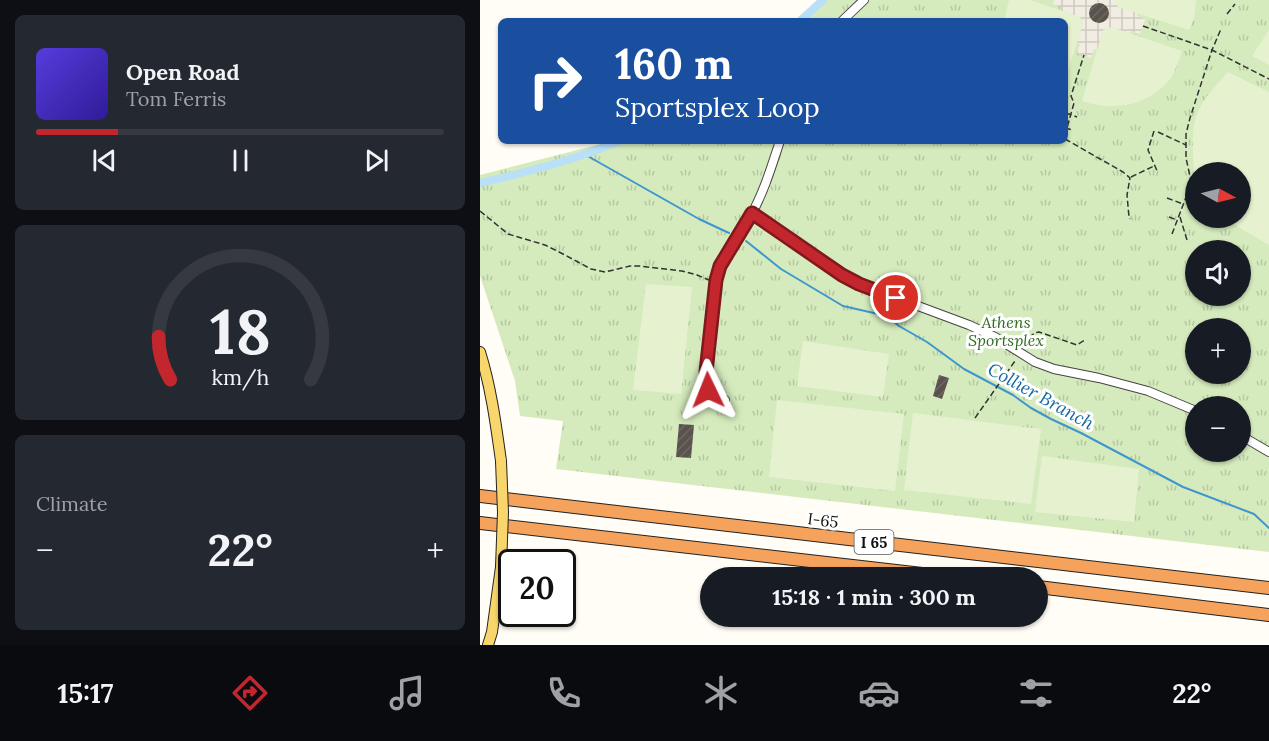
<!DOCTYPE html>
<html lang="en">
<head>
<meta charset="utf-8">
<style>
  body { margin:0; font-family:Lora,serif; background:#242831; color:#f1f3f6; height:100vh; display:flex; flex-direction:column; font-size:22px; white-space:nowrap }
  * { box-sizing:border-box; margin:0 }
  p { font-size:20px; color:#9ea1a6 }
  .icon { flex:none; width:33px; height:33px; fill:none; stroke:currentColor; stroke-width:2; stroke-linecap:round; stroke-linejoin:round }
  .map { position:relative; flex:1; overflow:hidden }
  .details { display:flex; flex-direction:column; gap:15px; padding:15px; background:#0d0f14; width:480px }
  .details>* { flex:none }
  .banner { position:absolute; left:18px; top:18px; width:570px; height:126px; border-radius:9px; box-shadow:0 2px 4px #0004; background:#1a4fa0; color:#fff; overflow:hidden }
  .needle { width:39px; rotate:97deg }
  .tools { position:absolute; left:705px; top:162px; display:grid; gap:12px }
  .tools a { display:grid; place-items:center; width:66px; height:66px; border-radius:50%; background:#171b24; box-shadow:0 2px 4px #0004; font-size:30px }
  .speed { position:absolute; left:18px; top:549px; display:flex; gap:12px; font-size:30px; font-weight:700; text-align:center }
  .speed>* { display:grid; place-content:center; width:78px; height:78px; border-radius:50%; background:#171b24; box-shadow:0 2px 4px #0004; line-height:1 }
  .speed .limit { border:3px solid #111; border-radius:9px; background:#fff; color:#111 }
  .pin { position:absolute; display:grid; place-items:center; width:51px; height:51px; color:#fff; margin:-26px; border:3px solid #fff; border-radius:50%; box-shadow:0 2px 6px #0007 }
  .me { position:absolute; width:66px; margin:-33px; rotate:358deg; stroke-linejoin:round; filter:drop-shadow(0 0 4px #0008) }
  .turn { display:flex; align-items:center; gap:21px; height:126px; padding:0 18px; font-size:27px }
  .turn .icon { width:78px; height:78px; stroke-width:2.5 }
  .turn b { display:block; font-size:42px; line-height:51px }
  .big { font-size:45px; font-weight:700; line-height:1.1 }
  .details .card { flex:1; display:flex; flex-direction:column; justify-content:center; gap:9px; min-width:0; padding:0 21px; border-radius:9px; background:#242831 }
  .details .dial { align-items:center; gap:0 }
  .dial svg { height:156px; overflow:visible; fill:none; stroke:#363941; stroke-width:7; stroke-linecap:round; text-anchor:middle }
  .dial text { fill:#f1f3f6; stroke:none }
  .song { display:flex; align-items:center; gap:18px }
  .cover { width:72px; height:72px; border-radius:9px; background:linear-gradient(135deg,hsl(250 70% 55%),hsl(250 70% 35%)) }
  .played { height:6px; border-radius:3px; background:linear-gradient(90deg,#c4262e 20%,#363941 20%) }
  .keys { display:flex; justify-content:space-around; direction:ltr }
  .heat { display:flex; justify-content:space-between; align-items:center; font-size:33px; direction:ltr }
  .trip { position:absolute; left:220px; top:567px; width:348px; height:60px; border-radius:30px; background:#171b24; box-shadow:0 2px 4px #0004; font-weight:700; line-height:60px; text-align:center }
  .dock { display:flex; height:96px; justify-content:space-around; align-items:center; background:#090b0e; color:#9ea1a6 }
  .dock .icon { width:42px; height:42px }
  .dock .active { color:#c4262e }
  .dock b { font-size:27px; color:#f1f3f6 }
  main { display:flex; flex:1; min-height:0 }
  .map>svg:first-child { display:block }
</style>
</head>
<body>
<main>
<section class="details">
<div class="card">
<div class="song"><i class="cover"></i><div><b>Open Road</b><p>Tom Ferris</p></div></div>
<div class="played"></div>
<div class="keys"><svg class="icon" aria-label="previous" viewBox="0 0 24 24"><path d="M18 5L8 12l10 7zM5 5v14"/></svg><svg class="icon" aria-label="pause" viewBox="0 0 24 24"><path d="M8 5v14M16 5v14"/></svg><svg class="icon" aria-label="next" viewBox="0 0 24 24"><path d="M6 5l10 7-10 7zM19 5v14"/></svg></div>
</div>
<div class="card dial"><svg viewBox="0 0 100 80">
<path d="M14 69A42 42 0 1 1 86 69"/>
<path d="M14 69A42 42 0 0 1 8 47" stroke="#c4262e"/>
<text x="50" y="56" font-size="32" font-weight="700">18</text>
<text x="50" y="72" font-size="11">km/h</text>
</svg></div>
<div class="card"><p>Climate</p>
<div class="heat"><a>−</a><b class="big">22°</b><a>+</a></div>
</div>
</section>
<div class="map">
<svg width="789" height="645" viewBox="0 0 789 645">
  <defs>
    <pattern id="park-tufts" width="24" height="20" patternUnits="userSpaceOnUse" patternTransform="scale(1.5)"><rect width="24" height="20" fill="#d5ebbd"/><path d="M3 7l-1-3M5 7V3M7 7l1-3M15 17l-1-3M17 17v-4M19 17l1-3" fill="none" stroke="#b6c8a1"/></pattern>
    <pattern id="plaza-grid" width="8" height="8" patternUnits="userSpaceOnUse" patternTransform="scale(1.5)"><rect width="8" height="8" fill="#f1ede2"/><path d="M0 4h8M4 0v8" fill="none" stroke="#cecac1"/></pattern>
    <pattern id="building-hatch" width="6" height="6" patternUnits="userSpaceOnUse" patternTransform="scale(1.5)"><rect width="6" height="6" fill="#5a524d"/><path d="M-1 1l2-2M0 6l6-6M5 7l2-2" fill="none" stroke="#6d6662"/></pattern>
  </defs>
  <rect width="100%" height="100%" fill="#fffdf5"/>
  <!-- park -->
  <path fill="url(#park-tufts)" fill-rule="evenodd" d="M 343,0 L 789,0 L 789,552 L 76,469 L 83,421 L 40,416 L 35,381 L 0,276 L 0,175 L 132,141 L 585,141 L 585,21 L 321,21 ZM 716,172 L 760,172 L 760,218 L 716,218 ZM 716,250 L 760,250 L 760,296 L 716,296 ZM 716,328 L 760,328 L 760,374 L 716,374 ZM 716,406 L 760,406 L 760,452 L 716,452 Z"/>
  <!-- pitch -->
  <path fill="#e6f2cf" d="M 529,0 L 550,0 L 600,17 L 603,23 L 585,80 L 585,21 L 524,21 Z
    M 635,0 L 716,0 L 714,18 L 709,30 L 638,7 Z
    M 631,27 L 702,51 C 698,62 694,76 685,85 C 662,107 631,111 602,101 L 623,30 Z
    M 789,30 L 789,65 L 772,56 Z
    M 748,72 L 789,92 L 789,245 L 763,230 L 746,218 L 760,218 L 760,172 L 716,172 L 715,177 L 714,175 C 713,158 711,129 717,114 C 723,98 737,85 748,72 Z
    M 166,284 L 212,287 L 201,394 L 153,390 Z
    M 323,341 L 409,354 L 403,397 L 317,386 Z
    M 297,400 L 424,414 L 415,491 L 289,477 Z
    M 433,413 L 561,429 L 551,504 L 424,490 Z
    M 562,456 L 659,469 L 654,522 L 555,512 Z"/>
  <!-- plaza -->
  <path fill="url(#plaza-grid)" fill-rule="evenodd" d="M 574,0 L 635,0 L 638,7 L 657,13 L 657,16 L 665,19 L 660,34 L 651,31 L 650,33 L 631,27 L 623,30 L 617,50 L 614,49 L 611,58 L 597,53 L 600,44 L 597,43 L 603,23 L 600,17 L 580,10 L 581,7 L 573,4 ZM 618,2 L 626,5 L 630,12 L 627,19 L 620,23 L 612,21 L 609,13 L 612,6 Z"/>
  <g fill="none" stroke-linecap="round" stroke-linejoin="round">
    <!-- stream -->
    <path stroke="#3f96cf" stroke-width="2" d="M 104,154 L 219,219 L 249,233
      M 266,241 L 301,269 L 363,306 L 407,316 L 419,326 L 447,342 L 484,369 L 533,395 L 551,408 L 571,419 L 601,433 L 703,487 L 774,514 L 789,528"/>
    <!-- canal -->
    <path stroke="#b9e0f7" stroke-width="8" d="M 320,21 L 343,0
      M 0,183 C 47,172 95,160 139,141"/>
  </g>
  <!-- building -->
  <path fill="url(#building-hatch)" d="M609 13a10 10 0 1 1 20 0a10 10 0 1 1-20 0Z
    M 459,375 L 469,378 L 462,399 L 453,396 Z
    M 199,424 L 214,425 L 211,458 L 196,457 Z"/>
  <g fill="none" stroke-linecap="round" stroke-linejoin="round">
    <defs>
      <path id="minor" d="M 362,21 L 384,0
        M 272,213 L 362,275 L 379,284 L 489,325 L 515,337 L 555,362 L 574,369 L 619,378 L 668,391 L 716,411
        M 245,400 C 239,398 232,397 229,391 C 221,379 235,301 236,281 C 243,255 258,237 271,215 C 284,192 292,165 300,141
        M 760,435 L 789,452"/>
      <path id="major" d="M 0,352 C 11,387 16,425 21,461
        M 8,645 L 12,632 L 21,567"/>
      <path id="highway" d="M 0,496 L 789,588
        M 0,523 L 477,578
        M 558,587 L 789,615"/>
    </defs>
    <!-- minor casing -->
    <use href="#minor" stroke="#444" stroke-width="10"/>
    <!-- major casing -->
    <use href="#major" stroke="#222" stroke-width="12"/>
    <!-- highway casing -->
    <use href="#highway" stroke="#222" stroke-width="14"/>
    <!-- path -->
    <path stroke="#333" stroke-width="1.5" stroke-dasharray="6 3" stroke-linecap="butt" d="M 747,14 L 755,4
      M 663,26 L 732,50 L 789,79
      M 586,113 L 597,117
      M 585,128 L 593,130
      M 674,131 L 668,150 L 678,173
      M 678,132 L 706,145
      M 585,135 L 594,103 L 591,96 L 604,55
      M 585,139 L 643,172 L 650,178 L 647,195 L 649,217 L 650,219
      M 651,177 L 674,166
      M 687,198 L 703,204
      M 0,211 L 28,234 L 65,245 L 83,254 L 111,269 L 125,272 L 150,266 L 159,266 L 202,271 L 217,275 L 229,280
      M 689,217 L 697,220
      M 700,217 L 707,240
      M 692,234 L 708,192 L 711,181 L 706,158 L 706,134 L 710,118 L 732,50 L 741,29
      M 545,346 C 549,339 551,333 559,332 L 597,345 L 603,341 L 606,341
      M 495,418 L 535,361"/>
    <!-- minor -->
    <use href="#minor" stroke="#fff" stroke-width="8"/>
    <!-- major -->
    <use href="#major" stroke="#f9d66b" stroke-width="10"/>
    <!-- highway -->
    <use href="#highway" stroke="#f5a25d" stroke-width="12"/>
    <defs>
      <path id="major-bridge" d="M 21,461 L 23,512 L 21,567"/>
    </defs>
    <!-- major-bridge casing -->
    <use href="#major-bridge" stroke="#222" stroke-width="12" stroke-linecap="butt"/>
    <!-- major-bridge -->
    <use href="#major-bridge" stroke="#f9d66b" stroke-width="10"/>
  </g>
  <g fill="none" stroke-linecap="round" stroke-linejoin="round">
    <defs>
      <path id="route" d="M 228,390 L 226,372 L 236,280 L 240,266 L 272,213 L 362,275 L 379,284 L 416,298"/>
    </defs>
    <!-- route casing -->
    <use href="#route" stroke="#7f191e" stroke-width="15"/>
    <!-- route -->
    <use href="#route" stroke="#c4262e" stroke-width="10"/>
  </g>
  <g text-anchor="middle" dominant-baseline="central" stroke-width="6" stroke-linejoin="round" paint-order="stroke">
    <!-- shield labels -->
    <rect fill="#fff" stroke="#585858" stroke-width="1.5" x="374.5" y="530" width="39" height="24" rx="4.5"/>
    <g font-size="15" font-weight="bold" fill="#111">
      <text x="394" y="542">I 65</text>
    </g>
    <!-- park labels -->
    <g font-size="16" font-style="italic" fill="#2f6b1f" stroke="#fff">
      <text x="526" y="322">Athens<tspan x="526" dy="18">Sportsplex</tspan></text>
    </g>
    <!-- street labels -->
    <g font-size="16" fill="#111" stroke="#fff">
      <text transform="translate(343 520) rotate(7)">I-65</text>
    </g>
    <!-- water labels -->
    <g font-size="18" font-style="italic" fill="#1768a6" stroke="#fff">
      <text transform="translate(561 396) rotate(29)">Collier Branch</text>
    </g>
  </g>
</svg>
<div class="tools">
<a><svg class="needle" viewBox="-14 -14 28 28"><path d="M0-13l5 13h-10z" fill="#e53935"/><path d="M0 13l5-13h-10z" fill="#9ea1a6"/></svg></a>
<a><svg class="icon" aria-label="sound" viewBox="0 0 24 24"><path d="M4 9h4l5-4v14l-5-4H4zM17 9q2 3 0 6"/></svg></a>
<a>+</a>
<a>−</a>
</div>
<div class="speed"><div class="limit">20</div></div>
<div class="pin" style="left:416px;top:298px;background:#d93025"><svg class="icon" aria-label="arrive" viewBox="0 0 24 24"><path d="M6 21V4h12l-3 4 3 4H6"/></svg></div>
<svg class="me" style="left:228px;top:390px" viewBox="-20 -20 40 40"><path d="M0-17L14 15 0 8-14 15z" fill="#c4262e" stroke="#fff" stroke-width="4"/></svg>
<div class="trip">15:18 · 1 min · 300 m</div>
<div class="banner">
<div class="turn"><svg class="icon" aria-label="right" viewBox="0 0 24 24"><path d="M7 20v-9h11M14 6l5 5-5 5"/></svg><div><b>160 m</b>Sportsplex Loop</div></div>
</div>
</div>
</main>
<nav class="dock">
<b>15:17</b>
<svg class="icon active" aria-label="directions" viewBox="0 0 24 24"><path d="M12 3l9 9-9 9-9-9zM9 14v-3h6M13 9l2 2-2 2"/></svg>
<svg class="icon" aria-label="music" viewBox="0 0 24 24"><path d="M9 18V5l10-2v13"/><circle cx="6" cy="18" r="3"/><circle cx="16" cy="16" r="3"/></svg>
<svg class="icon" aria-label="phone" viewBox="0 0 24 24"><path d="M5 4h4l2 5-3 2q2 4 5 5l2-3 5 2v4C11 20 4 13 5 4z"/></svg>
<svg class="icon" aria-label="climate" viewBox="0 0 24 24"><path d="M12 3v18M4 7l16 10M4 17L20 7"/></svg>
<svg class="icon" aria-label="car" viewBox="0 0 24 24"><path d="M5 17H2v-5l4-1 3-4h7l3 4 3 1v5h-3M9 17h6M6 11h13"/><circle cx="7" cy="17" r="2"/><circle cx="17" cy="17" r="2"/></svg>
<svg class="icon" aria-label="filters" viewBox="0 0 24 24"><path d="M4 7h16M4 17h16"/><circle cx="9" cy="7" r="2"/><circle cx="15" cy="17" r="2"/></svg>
<b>22°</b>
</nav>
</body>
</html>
